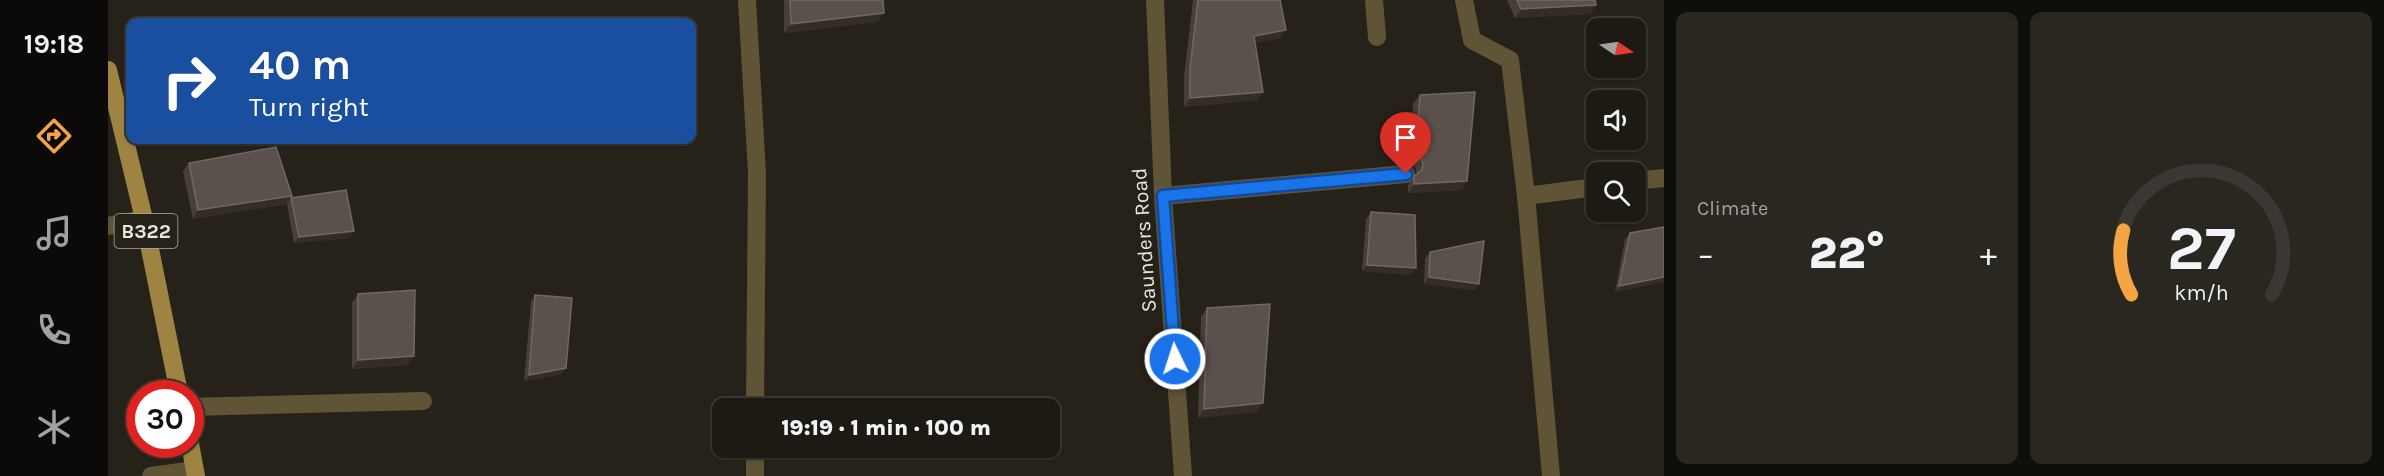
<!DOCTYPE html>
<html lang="en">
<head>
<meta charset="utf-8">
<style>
  body { margin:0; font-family:Karla,sans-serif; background:#2a2721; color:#f1f3f6; height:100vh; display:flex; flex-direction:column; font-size:22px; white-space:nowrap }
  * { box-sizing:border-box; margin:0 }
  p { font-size:20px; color:#a0a1a0 }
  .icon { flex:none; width:33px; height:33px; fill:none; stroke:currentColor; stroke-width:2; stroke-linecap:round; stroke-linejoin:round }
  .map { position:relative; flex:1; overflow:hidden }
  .drawer { display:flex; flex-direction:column; gap:12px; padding:12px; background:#100e0a; width:720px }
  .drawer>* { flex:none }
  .banner { position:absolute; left:18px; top:18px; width:570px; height:126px; border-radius:12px; box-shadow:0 2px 4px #0004,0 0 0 2px #3b3833; background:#1a4fa0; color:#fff; overflow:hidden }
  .needle { width:39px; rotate:103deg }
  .buttons { position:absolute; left:1478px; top:18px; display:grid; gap:12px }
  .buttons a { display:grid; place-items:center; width:60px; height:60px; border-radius:12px; background:#1d1a13; box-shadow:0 2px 4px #0004,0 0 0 2px #3b3833; font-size:30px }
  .speed { position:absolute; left:18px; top:380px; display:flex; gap:12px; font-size:30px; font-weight:700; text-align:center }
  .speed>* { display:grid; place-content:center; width:78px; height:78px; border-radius:50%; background:#1d1a13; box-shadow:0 2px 4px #0004,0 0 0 2px #3b3833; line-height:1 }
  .speed .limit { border:9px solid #d22; background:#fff; color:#111 }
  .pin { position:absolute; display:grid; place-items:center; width:51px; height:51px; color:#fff; margin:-62px -26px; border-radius:50% 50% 50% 0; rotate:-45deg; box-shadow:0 0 6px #0007 }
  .pin .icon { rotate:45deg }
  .me { position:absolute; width:66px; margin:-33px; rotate:356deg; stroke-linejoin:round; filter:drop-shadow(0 0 4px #0008) }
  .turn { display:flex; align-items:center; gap:21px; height:126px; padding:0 24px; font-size:27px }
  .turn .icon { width:78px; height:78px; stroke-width:2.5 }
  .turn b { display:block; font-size:42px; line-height:51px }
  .big { font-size:45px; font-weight:800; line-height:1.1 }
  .drawer .widget { flex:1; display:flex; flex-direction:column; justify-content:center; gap:9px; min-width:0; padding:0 21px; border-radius:12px; background:#2a2721 }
  .drawer .dial { align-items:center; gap:0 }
  .dial svg { height:156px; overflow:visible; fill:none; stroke:#3b3833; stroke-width:7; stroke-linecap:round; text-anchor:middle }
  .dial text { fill:#f1f3f6; stroke:none }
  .heat { display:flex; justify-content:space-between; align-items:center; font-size:33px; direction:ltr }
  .drawer .tiles { flex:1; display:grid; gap:12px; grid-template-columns:repeat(2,1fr) }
  .trip { position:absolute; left:604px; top:398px; width:348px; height:60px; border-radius:12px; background:#1d1a13; box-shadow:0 2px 4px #0004,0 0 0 2px #3b3833; font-weight:800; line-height:60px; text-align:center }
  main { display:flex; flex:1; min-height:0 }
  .tab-bar { display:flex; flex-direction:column; width:108px; justify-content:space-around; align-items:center; background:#0c0a08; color:#a0a1a0 }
  .tab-bar .icon { width:42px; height:42px }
  .tab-bar .selected { color:#f2a542 }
  .tab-bar b { font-size:27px; color:#f1f3f6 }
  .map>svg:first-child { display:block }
</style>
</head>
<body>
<main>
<nav class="tab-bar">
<b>19:18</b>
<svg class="icon selected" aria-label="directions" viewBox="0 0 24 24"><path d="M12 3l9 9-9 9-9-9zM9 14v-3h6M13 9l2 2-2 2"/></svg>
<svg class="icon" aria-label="music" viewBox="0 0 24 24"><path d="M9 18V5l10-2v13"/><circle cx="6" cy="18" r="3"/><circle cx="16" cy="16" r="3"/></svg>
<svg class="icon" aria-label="phone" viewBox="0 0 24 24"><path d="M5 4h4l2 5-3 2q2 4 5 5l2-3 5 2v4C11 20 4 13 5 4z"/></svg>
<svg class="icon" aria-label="climate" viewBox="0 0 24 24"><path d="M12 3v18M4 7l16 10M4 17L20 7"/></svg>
</nav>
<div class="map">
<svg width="1556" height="476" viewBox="0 0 1556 476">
  <rect width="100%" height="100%" fill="#272219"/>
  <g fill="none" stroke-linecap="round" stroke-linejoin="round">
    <!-- minor -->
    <path stroke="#605436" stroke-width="18" d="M 639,0 L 649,173 L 647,408
      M 1047,0 L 1055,196 L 1075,476
      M 1266,0 L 1269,37
      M 1356,0 L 1364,40 L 1402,60 L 1418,196 L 1443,476
      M 1527,181 L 1556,178
      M 1055,196 L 1298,174
      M 1418,196 L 1488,187
      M 0,226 L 36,219
      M 82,407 L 315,401
      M 43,476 L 87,470
      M 647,476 L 647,447"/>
    <!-- primary -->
    <path stroke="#9e8342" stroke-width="18" d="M 0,70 L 36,219 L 71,393
      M 82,444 L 88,476"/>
  </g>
  <!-- wall -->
  <path fill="#493f3a" d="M 676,0 L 775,0 L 769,22 L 676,33 Z
    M 1085,0 L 1172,0 L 1172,38 L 1147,43 L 1155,92 L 1149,100 L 1076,107 L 1076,77 Z
    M 1399,0 L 1487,0 L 1488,5 L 1482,14 L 1407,18 Z
    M 1312,95 L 1359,181 L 1353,190 L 1300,193 L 1300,185 L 1309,174 L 1307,167 L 1302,164 L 1305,104 Z
    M 81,163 L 184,196 L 183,198 L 246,231 L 241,238 L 186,243 L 179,204 L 85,219 L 75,171 Z
    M 1263,212 L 1303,275 L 1254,271 L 1258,219 Z
    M 1556,227 L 1556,282 L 1507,292 L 1517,239 L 1522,233 Z
    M 1322,252 L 1367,290 L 1316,284 L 1317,259 Z
    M 250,294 L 306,356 L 299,365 L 244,369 L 244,303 Z
    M 427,295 L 458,368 L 453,374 L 416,381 L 423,302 Z
    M 1099,308 L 1149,412 L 1090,418 L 1093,317 Z"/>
  <!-- shaded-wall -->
  <path fill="#342c26" d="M 1488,5 L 1482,14 L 1407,18 L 1413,9 Z
    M 776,13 L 769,22 L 676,33 L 683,24 Z
    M 1178,30 L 1172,38 L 1140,45 L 1146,36 Z
    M 1155,92 L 1149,100 L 1076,107 L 1082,98 Z
    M 1359,181 L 1353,190 L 1300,193 L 1306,184 Z
    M 184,196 L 179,204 L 85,219 L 90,210 Z
    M 246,231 L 241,238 L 186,243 L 191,237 Z
    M 1259,265 L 1308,268 L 1303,275 L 1254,271 Z
    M 1321,277 L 1371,284 L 1367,290 L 1316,284 Z
    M 1556,277 L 1556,282 L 1507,292 L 1511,286 Z
    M 306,356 L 299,365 L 244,369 L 250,360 Z
    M 458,368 L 453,374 L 416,381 L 421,375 Z
    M 1155,403 L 1149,412 L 1090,418 L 1096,409 Z"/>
  <!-- building -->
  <path fill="#5a504c" stroke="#706863" stroke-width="1.5" d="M 682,0 L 775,0 L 776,13 L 683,24 Z
    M 1090,0 L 1172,0 L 1178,30 L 1146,36 L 1155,92 L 1082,98 L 1082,69 Z
    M 1409,0 L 1487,0 L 1488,5 L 1413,9 Z
    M 1367,92 L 1359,181 L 1306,184 L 1306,176 L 1314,170 L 1315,165 L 1313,158 L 1308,155 L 1312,95 Z
    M 168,147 L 184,196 L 90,210 L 81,163 Z
    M 238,190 L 246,231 L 191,237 L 183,198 Z
    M 1263,212 L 1307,215 L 1308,268 L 1259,265 Z
    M 1556,227 L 1556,277 L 1511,286 L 1522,233 Z
    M 1376,241 L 1371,284 L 1321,277 L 1322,252 Z
    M 307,290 L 306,356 L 250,360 L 250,294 Z
    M 427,295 L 464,298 L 458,368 L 421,375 Z
    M 1162,304 L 1155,403 L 1096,409 L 1099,308 Z"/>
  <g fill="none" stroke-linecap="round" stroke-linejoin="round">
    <defs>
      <path id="route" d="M 1067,359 L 1055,196 L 1298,174"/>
    </defs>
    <!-- route casing -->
    <use href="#route" stroke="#114b97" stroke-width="15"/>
    <!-- route -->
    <use href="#route" stroke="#1a73e8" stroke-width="10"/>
  </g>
  <g text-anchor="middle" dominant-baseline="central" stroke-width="6" stroke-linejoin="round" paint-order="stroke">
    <!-- shield labels -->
    <rect fill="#272219" stroke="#aeaaa3" stroke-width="1.5" x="6.5" y="214" width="63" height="34" rx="4.5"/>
    <g font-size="20" font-weight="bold" fill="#e8e5de">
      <text x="38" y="231">B322</text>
    </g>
    <!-- street labels -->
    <g font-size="21" fill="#e8e5de" stroke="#272219">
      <text transform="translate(1036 240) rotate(-94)">Saunders Road</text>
    </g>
  </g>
</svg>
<div class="buttons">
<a><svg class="needle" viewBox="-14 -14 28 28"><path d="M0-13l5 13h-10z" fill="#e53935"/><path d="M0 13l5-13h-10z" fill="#a0a1a0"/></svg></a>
<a><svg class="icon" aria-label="sound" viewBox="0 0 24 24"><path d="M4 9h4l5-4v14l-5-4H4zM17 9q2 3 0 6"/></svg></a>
<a><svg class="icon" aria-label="search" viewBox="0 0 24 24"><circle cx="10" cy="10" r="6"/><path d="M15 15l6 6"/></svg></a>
</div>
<div class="speed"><div class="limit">30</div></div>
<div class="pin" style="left:1298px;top:174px;background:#d93025"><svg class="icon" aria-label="arrive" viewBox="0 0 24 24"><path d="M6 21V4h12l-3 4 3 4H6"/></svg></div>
<svg class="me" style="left:1067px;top:359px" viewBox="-20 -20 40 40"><circle r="17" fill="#1a73e8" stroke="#fff" stroke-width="3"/><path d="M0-11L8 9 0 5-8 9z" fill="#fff"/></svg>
<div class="trip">19:19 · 1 min · 100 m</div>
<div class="banner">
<div class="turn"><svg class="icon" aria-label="right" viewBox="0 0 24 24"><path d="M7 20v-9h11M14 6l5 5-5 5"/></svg><div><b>40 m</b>Turn right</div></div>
</div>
</div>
<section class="drawer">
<div class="tiles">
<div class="widget"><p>Climate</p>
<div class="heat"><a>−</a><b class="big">22°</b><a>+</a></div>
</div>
<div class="widget dial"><svg viewBox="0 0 100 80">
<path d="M14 69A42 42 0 1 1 86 69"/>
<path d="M14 69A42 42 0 0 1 10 36" stroke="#f2a542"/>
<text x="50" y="56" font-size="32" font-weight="700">27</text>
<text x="50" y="72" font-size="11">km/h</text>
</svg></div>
</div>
</section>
</main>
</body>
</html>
